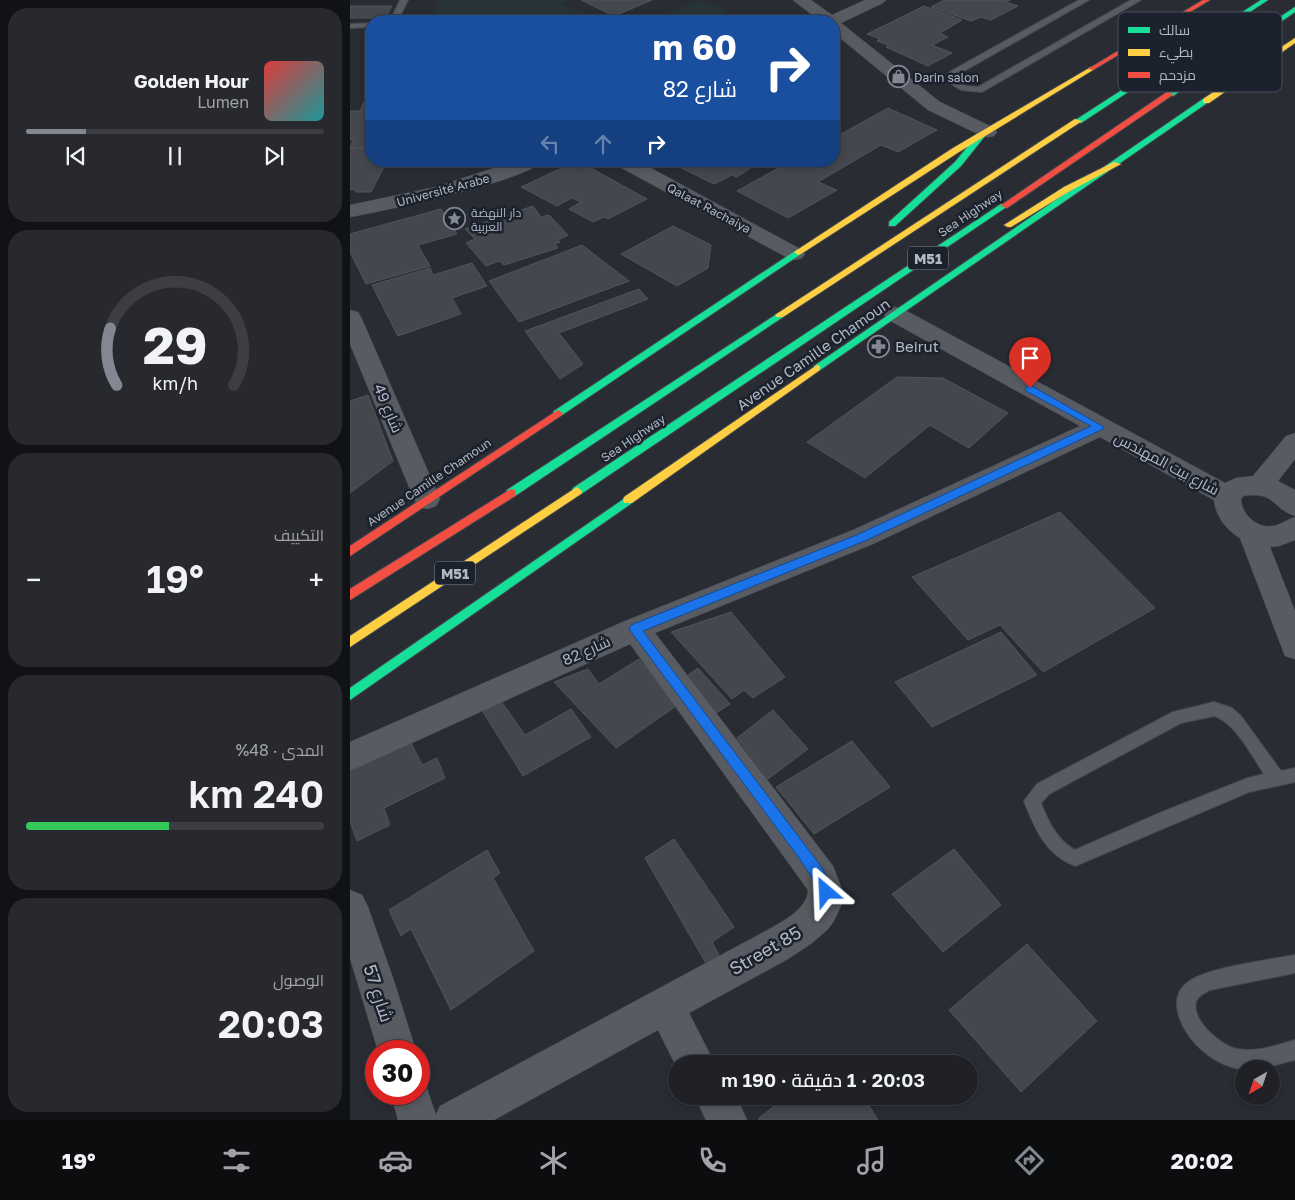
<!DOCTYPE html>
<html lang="ar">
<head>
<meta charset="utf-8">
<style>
  body { margin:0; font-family:"Golos Text",Cairo,sans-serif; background:#27292e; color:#f1f3f6; direction:rtl; height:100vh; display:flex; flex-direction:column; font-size:19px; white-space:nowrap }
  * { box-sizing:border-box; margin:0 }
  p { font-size:16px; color:#a1a3a7 }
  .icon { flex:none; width:28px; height:28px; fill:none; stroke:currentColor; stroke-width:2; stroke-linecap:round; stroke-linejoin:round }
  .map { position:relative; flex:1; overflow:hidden; direction:ltr }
  .panel { display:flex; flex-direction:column; gap:8px; padding:8px; background:#111215; width:350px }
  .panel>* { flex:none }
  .banner { position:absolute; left:15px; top:15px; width:475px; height:152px; border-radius:20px; box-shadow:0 2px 8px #0003,0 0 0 1px #3c3e43; direction:rtl; background:#1a4fa0; color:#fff; overflow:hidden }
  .needle { width:32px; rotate:219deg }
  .tools { position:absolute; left:885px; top:1060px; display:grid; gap:10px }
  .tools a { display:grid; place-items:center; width:45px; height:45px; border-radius:50%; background:#1f2126; box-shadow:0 2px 8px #0003,0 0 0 1px #3c3e43; font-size:25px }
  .speed { position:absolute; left:15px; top:1040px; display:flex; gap:10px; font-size:25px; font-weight:700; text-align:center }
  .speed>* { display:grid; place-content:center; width:65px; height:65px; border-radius:50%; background:#1f2126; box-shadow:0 2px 8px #0003,0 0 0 1px #3c3e43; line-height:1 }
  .speed .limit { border:8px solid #d22; background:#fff; color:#111 }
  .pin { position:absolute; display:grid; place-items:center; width:42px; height:42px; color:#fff; margin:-51px -21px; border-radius:50% 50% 50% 0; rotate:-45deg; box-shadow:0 0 5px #0007 }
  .pin .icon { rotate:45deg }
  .me { position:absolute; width:55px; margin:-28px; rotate:334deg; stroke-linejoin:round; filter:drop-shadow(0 0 4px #0008) }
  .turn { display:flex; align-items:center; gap:18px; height:105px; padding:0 20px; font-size:22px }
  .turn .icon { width:65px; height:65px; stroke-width:2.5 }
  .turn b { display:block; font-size:35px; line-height:42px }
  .lanes { display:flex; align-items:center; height:48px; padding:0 20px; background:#0003; justify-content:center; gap:25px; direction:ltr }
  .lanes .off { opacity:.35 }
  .big { font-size:38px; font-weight:600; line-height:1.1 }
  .panel .tile { flex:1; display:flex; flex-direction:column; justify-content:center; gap:8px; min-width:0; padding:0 18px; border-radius:20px; background:#27292e }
  .panel .dial { align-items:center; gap:0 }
  .dial svg { height:130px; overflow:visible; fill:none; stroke:#3c3e43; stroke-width:7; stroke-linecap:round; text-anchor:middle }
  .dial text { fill:#f1f3f6; stroke:none }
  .song { display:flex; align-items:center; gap:15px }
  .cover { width:60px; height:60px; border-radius:8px; background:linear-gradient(135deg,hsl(0 70% 55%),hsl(180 70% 35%)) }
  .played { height:5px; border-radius:2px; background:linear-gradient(90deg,#828791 20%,#3c3e43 20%) }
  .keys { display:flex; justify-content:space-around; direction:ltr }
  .heat { display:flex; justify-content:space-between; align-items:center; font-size:28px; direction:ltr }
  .charge { height:8px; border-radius:4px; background:linear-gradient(90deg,#34c759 48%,#3c3e43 0) }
  .trip { position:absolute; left:318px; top:1055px; width:310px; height:50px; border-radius:25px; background:#1f2126; box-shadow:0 2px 8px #0003,0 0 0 1px #3c3e43; font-weight:600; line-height:50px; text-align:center; direction:rtl }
  .dock { display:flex; height:80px; justify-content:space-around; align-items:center; background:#0c0d0f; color:#a1a3a7 }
  .dock .icon { width:35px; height:35px }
  .dock .selected { color:#828791 }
  .dock b { font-size:22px; color:#f1f3f6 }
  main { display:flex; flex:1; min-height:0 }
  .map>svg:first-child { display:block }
</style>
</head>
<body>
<main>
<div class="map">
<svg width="945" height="1120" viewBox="0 0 945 1120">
  <rect width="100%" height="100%" fill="#292c33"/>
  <!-- green -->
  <path fill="#263438" d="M 89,0 L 223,0 L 212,4 L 249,21 L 79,21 Z
    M 348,0 L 379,11 L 357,21 L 300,21 Z"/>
  <!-- building -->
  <path fill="#44474e" stroke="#50545b" d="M 231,0 L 302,0 L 264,16 Z
    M 594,0 L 660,0 L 656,2 L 668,6 L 641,20 L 631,17 L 621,21 L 581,7 Z
    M 0,6 L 42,6 L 35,18 L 0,18 Z
    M 574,6 L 612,20 L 590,33 L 598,37 L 582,45 L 602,53 L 578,66 L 536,47 L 538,45 L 527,41 L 530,39 L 517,34 Z
    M 18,93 L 21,93 L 21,147 L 0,148 L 3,139 L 0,140 L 0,111 L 10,111 Z
    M 538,108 L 587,130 L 548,152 L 531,145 L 468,182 L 487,190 L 438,218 L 387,191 L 441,161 L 484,161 L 484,138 Z
    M 21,147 L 21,161 L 37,161 L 21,192 L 5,192 L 6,189 L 0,190 L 0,148 Z
    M 317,161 L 390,161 L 402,167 L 387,177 L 382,175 L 364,184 Z
    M 239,167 L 297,199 L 258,219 L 254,217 L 243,222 L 219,209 L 231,202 L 222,198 L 207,206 L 171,187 L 212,168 Z
    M 183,206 L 191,217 L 199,215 L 218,235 L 208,240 L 210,242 L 205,244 L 208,248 L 154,265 L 149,261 L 136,266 L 116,243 L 125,239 L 115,229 Z
    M 91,209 L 107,234 L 68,245 L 80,266 L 16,284 L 0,252 L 0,234 Z
    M 323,226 L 361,245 L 358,268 L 327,286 L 271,254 Z
    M 232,245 L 279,281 L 169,322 L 139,281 Z
    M 122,263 L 137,286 L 102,298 L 111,314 L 48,336 L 22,285 L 80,268 L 83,275 Z
    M 289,289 L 298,299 L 209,333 L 233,364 L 210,379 L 175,331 Z
    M 547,377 L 593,378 L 658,413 L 619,448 L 580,425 L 515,478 L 457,442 Z
    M 18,395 L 43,461 L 0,493 L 0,401 Z
    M 710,512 L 805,608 L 693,672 L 650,625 L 618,640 L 562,577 Z
    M 381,612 L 435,677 L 403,698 L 394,690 L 382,699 L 321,632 Z
    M 651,632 L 687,675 L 582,727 L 545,682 Z
    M 289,659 L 326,706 L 266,748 L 204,682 L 238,669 L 249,684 Z
    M 348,668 L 380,704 L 365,714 L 334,678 Z
    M 151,701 L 175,735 L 221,709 L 241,737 L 173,776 L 133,712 Z
    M 423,710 L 458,749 L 418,779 L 387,738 Z
    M 502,741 L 540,787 L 464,834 L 426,787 Z
    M 61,743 L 72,765 L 87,758 L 95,778 L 34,808 L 40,825 L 7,841 L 0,821 L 0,771 Z
    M 324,839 L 384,927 L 362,942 L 370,957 L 357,965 L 295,858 Z
    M 604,849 L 651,905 L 593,952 L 542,894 Z
    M 137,850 L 150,873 L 143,878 L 184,951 L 101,1010 L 61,929 L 51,936 L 39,910 Z
    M 677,944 L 747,1021 L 671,1092 L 599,1010 Z
    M 437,1096 L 513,1096 L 528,1120 L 409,1120 L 409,1118 Z"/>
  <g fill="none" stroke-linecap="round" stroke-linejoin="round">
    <defs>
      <path id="lane" d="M 50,0 L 58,0 L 48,20 L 35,21 L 42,17 Z
        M 729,0 L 739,0 L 607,75 L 604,80 L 616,86 L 628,87 L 781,0 L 791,0 L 632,92 L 611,90 L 596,81 L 596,77 L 601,71 Z
        M 21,23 L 21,27 L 0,28 L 0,24 Z
        M 864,702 L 882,708 L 891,716 L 931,771 L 945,768 L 945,782 L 899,792 L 725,866 C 695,854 685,829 674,801 L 687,784 L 823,712 ZM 864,716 C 885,722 902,756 914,774 L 898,778 L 812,812 L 725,850 C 707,840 698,821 691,803 L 699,794 L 831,723 Z
        M 945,955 L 945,973 L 860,990 C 855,993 848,995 846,1002 C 841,1020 871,1046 887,1049 C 906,1053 927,1045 945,1040 L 945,1060 C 926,1064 904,1073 885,1068 C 873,1065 861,1058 852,1050 C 834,1035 814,1000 838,982 C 858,967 919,960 945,955 Z"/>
      <path id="street" d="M 443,0 L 461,0 L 482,15 L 515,0 L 536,0 L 533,3 L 491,23 L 590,102 L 644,128 L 647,132 L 644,136 L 638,137 L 632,136 L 578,110 L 484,33 L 484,21 L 470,21 Z
        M 165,161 L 192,161 C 180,180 29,212 0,217 L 0,205 L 86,187 Z
        M 264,161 L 288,161 L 452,250 L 455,254 L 452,258 L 445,260 L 438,258 L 266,165 Z
        M 545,307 L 553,309 L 875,483 L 886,478 L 903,476 L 936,436 L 945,433 L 945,459 L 928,481 L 945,490 L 945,516 C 921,508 926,491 893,496 L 891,499 C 891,514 907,529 923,526 C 930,525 938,519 945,517 L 945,540 L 929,546 L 920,547 L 945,611 L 945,659 L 935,656 L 890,538 C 877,531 865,515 864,500 L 750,437 L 523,544 L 305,633 L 483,866 L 493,892 L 493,901 L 484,921 L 478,929 L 462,943 L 438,959 L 339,1013 L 365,1064 L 326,1064 L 326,1066 L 308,1030 L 144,1120 L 48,1120 L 41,1094 L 69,1094 L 69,1078 L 74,1080 L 86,1115 L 90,1106 L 412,933 C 428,924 458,910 458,890 L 280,644 L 0,771 L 0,742 L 275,621 L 503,530 L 730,426 L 537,319 L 534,314 L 537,309 Z
        M 0,310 L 8,312 L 11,317 L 90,499 L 86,506 L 77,509 L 68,506 L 64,499 L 0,344 Z
        M 0,890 L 12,895 L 18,907 L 45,984 L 66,1051 L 28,1051 L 0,958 Z
        M 345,1096 L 386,1096 L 397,1120 L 356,1120 Z"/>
      <path id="fast" d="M 911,0 L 918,0 L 731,123 L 724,121 Z
        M 945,7 L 945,12 L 823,96 L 816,94 Z
        M 853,99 L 860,101 L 470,370 L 464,370 L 464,366 Z
        M 628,134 L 635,136 L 611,166 L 545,226 L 539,226 L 539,222 L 605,162 Z
        M 651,204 L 658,206 L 231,494 L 223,494 L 222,491 L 223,488 Z
        M 448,249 L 452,252 L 451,254 L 212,415 L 204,415 L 203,413 L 204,411 Z
        M 430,312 L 433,313 L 433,317 L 165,496 L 157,496 L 156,493 L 157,490 Z
        M 278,496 L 282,497 L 283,500 L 282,503 L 0,700 L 0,688 Z"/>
      <path id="slow" d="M 945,38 L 945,43 L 859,103 L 853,103 L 853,99 Z
        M 741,67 L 744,69 L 743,70 L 609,152 L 451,254 L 448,255 L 444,252 L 603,148 Z
        M 725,119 L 732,121 L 433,317 L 427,317 L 425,315 Z
        M 764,162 L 771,164 L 720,191 L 661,227 L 658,227 L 654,225 L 714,187 Z
        M 467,365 L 470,366 L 470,370 L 282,503 L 274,503 L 273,500 L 274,497 Z
        M 227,487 L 232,491 L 231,494 L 0,647 L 0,636 Z"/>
      <path id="jam" d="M 853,0 L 860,0 L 743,70 L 738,69 Z
        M 817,92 L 824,94 L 657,208 L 650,206 Z
        M 208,410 L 213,413 L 212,415 L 0,556 L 0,546 Z
        M 161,489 L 165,490 L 166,493 L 165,496 L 0,600 L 0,589 Z"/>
    </defs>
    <!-- lane casing -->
    <use href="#lane" stroke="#464950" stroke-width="2"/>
    <!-- street casing -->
    <use href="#street" stroke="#464950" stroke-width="1"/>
    <!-- fast casing -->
    <use href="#fast" stroke="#464950" stroke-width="2"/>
    <!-- slow casing -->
    <use href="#slow" stroke="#464950" stroke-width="2"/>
    <!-- jam casing -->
    <use href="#jam" stroke="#464950" stroke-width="2"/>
    <!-- lane -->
    <use href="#lane" fill="#585b61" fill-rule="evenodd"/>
    <!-- street -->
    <use href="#street" fill="#585b61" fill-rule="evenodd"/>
    <!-- fast -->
    <use href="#fast" fill="#16e098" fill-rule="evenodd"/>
    <!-- slow -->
    <use href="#slow" fill="#ffcf43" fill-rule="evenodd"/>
    <!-- jam -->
    <use href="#jam" fill="#f24e42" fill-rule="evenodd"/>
  </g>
  <!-- route -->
  <path fill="#1a73e8" stroke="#114b97" d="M 680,385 L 754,427 L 753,429 L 517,540 L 293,631 L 473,869 L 483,892 L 481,897 L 476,899 L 471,897 L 463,879 L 449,858 L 279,629 L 281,625 L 509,534 L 741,426 L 676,391 L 675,388 Z"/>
  <!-- icons -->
  <defs>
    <symbol id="shop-ring" viewBox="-11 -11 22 22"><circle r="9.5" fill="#1c222d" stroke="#828791" stroke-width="1.5"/><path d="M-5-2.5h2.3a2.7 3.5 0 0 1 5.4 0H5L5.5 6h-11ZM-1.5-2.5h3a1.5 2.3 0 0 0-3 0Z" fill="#828791"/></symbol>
    <symbol id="sight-ring" viewBox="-11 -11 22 22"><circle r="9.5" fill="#1c222d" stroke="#828791" stroke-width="1.5"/><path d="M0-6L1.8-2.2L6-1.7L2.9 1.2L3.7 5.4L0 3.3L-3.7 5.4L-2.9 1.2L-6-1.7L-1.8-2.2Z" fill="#828791"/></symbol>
    <symbol id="pharmacy-ring" viewBox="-11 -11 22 22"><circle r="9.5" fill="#1c222d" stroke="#828791" stroke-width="1.5"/><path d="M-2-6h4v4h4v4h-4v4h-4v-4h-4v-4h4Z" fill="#828791"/></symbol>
  </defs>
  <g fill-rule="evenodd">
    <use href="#shop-ring" x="536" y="64" width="25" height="25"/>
    <use href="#sight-ring" x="92" y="206" width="25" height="25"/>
    <use href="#pharmacy-ring" x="516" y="334" width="25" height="25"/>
  </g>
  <g text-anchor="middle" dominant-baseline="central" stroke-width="5" stroke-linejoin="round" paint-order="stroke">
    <!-- far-poi labels -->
    <g font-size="12" fill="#b2b8c4" stroke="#1c222d" text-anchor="start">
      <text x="564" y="77">Darin salon</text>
      <text x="121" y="212">دار النهضة<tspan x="121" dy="14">العربية</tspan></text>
    </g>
    <!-- far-street labels -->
    <g font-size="12" fill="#b2b8c4" stroke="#1c222d">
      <text transform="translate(93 190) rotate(-15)">Université Arabe</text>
      <text transform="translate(359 208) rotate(28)">Qalaat Rachaiya</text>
      <text transform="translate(620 213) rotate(-34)">Sea Highway</text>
      <text transform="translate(283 438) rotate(-34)">Sea Highway</text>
      <text transform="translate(79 482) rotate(-34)">Avenue Camille Chamoun</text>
    </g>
    <!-- shield labels -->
    <g fill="#1c222d" stroke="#858b97" stroke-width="1">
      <rect x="558" y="246.5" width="40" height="23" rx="4"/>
      <rect x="85" y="561.5" width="40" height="23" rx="4"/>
    </g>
    <g font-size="14" font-weight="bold" fill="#b2b8c4">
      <text x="578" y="258">M51</text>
      <text x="105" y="573">M51</text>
    </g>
    <!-- poi labels -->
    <g font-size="15" fill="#b2b8c4" stroke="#1c222d" text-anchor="start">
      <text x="545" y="346">Beirut</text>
    </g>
    <!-- street labels -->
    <g font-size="15" fill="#b2b8c4" stroke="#1c222d">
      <text transform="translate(463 354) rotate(-35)">Avenue Camille Chamoun</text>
      <text transform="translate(39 408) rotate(67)">شارع 49</text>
      <text transform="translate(817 463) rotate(28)">شارع بيت المهندس</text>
      <text transform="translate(236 650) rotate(-24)">شارع 82</text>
    </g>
    <!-- near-street labels -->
    <g font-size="18" fill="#b2b8c4" stroke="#1c222d">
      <text transform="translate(415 950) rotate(-30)">Street 85</text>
      <text transform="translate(29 993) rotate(72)">شارع 57</text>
    </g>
  </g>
  <!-- legend -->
  <rect x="768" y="12" width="164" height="80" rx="8" fill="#1c222d" stroke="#494f5a" stroke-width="1"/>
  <rect x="778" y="27" width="22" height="6" fill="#16e098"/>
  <rect x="778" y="49" width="22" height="7" fill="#ffcf43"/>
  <rect x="778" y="72" width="22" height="6" fill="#f24e42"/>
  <g font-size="14" fill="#b2b8c4">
    <text x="809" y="35">سالك</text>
    <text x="809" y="57">بطيء</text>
    <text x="809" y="80">مزدحم</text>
  </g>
</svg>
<div class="tools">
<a><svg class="needle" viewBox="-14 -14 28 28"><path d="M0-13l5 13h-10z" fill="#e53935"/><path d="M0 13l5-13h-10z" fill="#a1a3a7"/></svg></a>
</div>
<div class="speed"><div class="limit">30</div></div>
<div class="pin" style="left:680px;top:388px;background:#d93025"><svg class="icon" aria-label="arrive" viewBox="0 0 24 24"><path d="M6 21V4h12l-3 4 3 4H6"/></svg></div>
<svg class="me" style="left:476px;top:892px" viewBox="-20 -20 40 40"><path d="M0-17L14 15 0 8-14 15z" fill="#1a73e8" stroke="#fff" stroke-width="4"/></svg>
<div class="trip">20:03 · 1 دقيقة · 190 m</div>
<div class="banner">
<div class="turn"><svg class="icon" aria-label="right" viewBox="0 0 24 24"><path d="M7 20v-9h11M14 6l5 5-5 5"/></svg><div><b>60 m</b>شارع 82</div></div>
<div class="lanes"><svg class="icon off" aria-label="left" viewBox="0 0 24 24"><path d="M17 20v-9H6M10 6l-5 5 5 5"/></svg><svg class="icon off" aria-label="ahead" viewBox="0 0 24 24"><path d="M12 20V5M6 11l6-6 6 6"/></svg><svg class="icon" aria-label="right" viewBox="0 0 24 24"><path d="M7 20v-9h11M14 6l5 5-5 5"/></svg></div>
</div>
</div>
<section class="panel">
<div class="tile">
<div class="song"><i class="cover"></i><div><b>Golden Hour</b><p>Lumen</p></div></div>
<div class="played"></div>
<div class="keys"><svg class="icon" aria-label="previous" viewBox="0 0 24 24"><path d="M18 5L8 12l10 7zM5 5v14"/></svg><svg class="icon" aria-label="pause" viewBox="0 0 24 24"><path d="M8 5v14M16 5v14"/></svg><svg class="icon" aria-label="next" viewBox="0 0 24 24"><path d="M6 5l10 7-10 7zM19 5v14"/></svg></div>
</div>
<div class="tile dial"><svg viewBox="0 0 100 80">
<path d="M14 69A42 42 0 1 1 86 69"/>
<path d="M14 69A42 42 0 0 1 10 34" stroke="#828791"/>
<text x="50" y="56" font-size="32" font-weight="700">29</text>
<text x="50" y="72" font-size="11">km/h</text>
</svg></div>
<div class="tile"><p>التكييف</p>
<div class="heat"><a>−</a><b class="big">19°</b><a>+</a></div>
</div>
<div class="tile"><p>المدى · 48%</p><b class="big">240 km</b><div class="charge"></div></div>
<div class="tile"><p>الوصول</p><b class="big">20:03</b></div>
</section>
</main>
<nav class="dock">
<b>20:02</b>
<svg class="icon selected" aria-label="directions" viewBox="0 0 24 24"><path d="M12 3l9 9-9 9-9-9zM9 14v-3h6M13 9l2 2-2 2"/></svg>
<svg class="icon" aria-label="music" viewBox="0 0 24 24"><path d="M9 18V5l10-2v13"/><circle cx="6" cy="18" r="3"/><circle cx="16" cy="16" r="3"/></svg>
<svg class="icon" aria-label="phone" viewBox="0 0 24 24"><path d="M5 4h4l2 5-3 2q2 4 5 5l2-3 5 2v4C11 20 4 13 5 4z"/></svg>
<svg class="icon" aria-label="climate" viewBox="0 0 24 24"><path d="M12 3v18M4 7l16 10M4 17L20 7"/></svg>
<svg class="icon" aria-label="car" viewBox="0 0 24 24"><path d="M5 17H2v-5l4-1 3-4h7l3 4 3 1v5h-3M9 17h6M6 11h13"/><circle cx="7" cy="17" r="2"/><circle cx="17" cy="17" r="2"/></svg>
<svg class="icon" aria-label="filters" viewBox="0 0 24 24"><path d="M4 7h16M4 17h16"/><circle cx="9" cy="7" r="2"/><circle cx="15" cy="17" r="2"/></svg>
<b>19°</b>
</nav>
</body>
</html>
